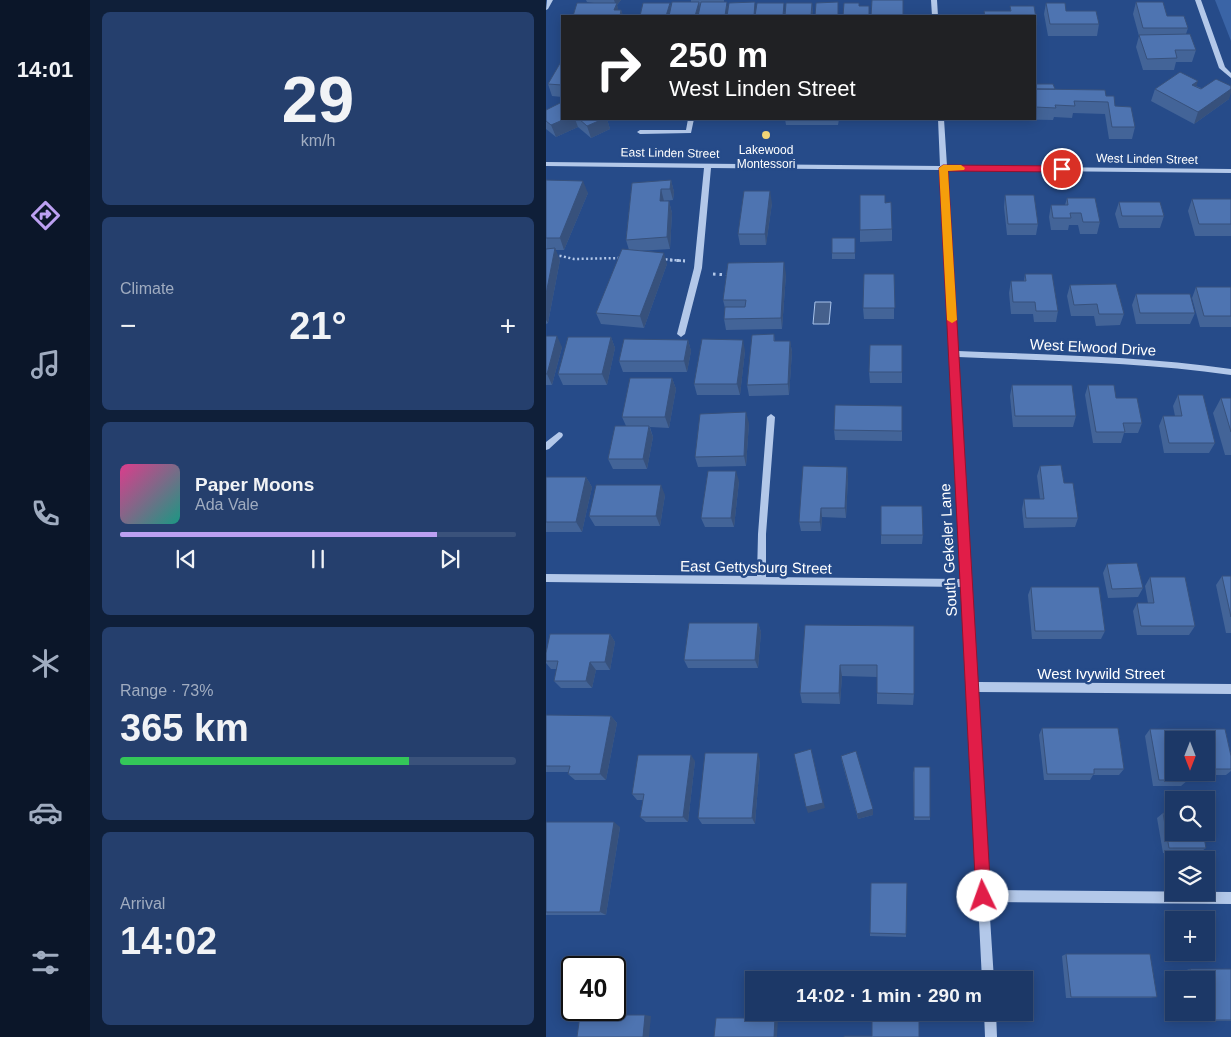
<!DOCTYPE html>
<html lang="en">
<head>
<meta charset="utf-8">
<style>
  body { margin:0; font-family:Helvetica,sans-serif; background:#253f6d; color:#f1f3f6; height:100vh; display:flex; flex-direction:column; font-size:19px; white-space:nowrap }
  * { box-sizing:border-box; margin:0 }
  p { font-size:16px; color:#a0acc0 }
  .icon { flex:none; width:28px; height:28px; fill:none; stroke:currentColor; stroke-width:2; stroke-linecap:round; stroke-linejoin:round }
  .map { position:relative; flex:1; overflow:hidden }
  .drawer { display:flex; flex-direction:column; gap:12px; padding:12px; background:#0f1f39; width:456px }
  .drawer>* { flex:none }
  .guide { position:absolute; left:15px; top:15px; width:475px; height:105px; border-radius:0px; box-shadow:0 2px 12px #0003,0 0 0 1px #3a527b; background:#202124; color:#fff; overflow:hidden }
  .needle { width:32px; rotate:180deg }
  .buttons { position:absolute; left:619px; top:731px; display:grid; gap:10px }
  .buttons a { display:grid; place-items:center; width:50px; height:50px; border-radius:0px; background:#1c3867; box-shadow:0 2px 12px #0003,0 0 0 1px #3a527b; font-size:25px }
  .speed { position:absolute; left:15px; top:956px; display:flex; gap:10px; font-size:25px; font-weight:700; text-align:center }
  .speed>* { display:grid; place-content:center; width:65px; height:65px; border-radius:50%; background:#1c3867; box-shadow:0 2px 12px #0003,0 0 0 1px #3a527b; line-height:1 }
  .speed .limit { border:2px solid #111; border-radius:8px; background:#fff; color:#111 }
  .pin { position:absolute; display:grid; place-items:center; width:42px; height:42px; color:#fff; margin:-21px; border:2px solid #fff; border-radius:50%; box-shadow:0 1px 5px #0007 }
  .me { position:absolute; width:55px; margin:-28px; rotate:357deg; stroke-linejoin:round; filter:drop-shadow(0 0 4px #0008) }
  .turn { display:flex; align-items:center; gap:18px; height:105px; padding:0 25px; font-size:22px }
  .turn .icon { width:65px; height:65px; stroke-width:2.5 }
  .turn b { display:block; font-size:35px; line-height:42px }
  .big { font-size:38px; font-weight:700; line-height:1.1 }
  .drawer .tile { flex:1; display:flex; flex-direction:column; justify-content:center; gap:8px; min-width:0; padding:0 18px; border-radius:8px; background:#253f6d }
  .drawer .dial { align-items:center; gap:0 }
  .dial b { font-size:65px; line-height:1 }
  .song { display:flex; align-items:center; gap:15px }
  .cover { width:60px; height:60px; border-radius:8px; background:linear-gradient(135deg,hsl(330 70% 55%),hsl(170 70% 35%)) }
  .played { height:5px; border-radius:2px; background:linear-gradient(90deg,#bca0f2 80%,#3a527b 80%) }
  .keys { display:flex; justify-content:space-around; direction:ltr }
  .heat { display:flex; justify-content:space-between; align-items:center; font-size:28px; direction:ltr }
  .charge { height:8px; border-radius:4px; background:linear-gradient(90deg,#34c759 73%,#3a527b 0) }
  .trip { position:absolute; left:199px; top:971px; width:288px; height:50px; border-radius:0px; background:#1c3867; box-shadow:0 2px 12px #0003,0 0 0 1px #3a527b; font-weight:700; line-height:50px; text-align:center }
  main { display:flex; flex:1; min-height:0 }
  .menu { display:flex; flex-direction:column; width:90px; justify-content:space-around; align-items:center; background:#0b1629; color:#a0acc0 }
  .menu .icon { width:35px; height:35px }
  .menu .active { color:#bca0f2 }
  .menu b { font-size:22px; color:#f1f3f6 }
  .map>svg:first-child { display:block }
</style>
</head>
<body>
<main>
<nav class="menu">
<b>14:01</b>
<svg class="icon active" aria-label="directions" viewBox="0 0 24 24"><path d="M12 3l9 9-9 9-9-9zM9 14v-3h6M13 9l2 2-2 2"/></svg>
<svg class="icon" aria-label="music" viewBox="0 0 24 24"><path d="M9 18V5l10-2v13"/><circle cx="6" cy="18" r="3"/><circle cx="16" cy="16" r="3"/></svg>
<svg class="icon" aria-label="phone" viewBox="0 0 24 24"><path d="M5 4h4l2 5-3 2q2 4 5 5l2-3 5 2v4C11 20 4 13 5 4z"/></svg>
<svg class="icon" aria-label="climate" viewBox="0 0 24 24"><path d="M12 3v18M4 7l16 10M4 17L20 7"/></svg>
<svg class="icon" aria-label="car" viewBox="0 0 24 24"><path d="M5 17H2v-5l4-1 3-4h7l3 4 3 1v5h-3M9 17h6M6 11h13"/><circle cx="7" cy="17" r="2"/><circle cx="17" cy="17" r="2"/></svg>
<svg class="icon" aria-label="filters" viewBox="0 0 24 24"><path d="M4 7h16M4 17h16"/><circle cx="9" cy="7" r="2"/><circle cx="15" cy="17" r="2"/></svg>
</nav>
<section class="drawer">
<div class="tile dial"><b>29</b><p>km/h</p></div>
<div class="tile"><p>Climate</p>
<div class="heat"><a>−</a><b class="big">21°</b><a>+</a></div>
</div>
<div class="tile">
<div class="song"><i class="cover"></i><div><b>Paper Moons</b><p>Ada Vale</p></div></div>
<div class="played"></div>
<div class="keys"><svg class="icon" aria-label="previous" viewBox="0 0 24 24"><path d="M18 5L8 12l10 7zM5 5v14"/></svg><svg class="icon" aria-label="pause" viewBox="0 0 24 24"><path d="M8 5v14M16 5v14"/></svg><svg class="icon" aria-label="next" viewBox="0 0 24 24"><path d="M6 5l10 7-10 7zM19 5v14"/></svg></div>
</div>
<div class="tile"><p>Range · 73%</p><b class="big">365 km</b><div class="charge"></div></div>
<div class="tile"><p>Arrival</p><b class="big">14:02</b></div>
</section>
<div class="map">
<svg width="685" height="1037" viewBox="0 0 685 1037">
  <rect width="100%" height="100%" fill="#264b89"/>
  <!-- green -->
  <path fill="#3a64a6" d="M 669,0 L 685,0 L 685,41 Z"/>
  <!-- water -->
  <path fill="#45608c" stroke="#a7c2ea" d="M 269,302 L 285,302 L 283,324 L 267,324 Z"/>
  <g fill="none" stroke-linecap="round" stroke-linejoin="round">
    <!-- path-far1 -->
    <path stroke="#b3c8e9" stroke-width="2.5" stroke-dasharray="2 2.5" stroke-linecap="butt" d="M 0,256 L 15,256 L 28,259 L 76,258
      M 115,259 L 139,261"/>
    <!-- path -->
    <path stroke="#b3c8e9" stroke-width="3" stroke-dasharray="2.5 4" stroke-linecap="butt" d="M 124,260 L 139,261
      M 167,274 L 183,275"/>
    <!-- minor -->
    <path fill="#b3c8e9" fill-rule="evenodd" d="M 1,0 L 7,0 L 2,9 L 0,10 Z
      M 385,0 L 391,0 L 392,16 L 386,16 Z
      M 649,0 L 655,0 L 679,67 L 685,73 L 685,78 L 673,68 Z
      M 142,119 L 148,119 L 145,133 L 94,134 L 91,132 L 94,130 L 140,130 Z
      M 392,119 L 398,119 L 401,166 L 685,169 L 685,173 L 401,170 L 412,351 C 503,355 594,356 685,369 L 685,375 C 594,362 503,361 412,357 L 431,682 L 685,684 L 685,694 L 431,692 L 443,890 L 685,892 L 685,904 L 443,902 L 448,980 L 436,980 L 416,587 L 0,582 L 0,574 L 211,576 L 212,534 L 221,417 L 225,414 L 229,417 L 220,534 L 220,577 L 416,579 L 395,170 L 165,168 L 156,268 L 139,334 L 135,337 L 131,334 L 148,268 L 158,168 L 0,166 L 0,162 L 394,166 Z
      M 13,432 L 16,433 L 17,435 L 16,437 L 3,449 L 0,450 L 0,442 Z
      M 438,1012 L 450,1012 L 451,1037 L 439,1037 Z"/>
  </g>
  <!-- wall -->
  <path fill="#436498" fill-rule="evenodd" d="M 40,0 L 75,0 L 71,5 L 72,10 L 75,10 L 77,16 L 27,16 L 48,3 L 41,2 Z
    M 145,0 L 178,0 L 178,2 L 182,7 L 210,9 L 239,12 L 266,3 L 267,16 L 94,16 L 124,3 L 125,8 L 145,2 Z
    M 590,2 L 621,16 L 642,28 L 640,34 L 650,50 L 646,62 L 630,62 L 628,70 L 597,70 L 590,47 L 593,36 L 587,14 Z
    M 500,3 L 553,24 L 551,36 L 502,36 L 498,14 Z
    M 464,6 L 488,6 L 491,25 L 489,37 L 489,16 L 438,16 L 438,11 L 464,11 Z
    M 16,60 L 16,97 L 6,96 L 2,84 Z
    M 489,84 L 509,89 L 560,96 L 589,127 L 586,139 L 563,139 L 559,114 L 527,113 L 526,118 L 508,117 L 507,120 L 461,119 L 489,119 Z
    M 650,86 L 683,99 L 648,124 L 605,101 L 609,89 Z
    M 0,110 L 16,119 L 61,119 L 64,129 L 45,138 L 32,127 L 10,137 L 0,129 Z
    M 239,119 L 293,119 L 292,125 L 240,125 Z
    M 0,180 L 42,193 L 18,250 L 9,250 L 14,260 L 2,323 L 0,324 Z
    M 125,180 L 128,192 L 127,200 L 118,201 L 123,201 L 126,213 L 124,249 L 92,251 L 121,264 L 98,328 L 55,324 L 50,313 L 83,250 L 80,240 L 86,183 Z
    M 314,195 L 346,229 L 346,241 L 314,242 Z
    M 459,195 L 492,224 L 490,235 L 461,235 L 458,207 Z
    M 521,198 L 554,222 L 551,234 L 534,234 L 532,225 L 523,225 L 522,230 L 505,230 L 503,217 L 505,205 L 519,205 Z
    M 646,199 L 685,199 L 685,236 L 649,236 L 642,211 Z
    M 573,202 L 618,216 L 614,228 L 573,228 L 569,214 Z
    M 226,203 L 220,245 L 194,245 L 192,234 Z
    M 309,244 L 309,259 L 286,259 L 286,253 Z
    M 240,274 L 236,329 L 180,330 L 178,319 L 179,308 L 177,300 Z
    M 348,274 L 348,319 L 318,319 L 317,308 Z
    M 479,274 L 512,311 L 510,322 L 488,322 L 487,314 L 465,314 L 463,293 L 465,281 L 478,281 Z
    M 524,285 L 578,314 L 574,325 L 550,326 L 548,316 L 525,316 L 521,296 Z
    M 650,287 L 685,287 L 685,327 L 654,327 L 646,298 Z
    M 590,294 L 649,313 L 644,324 L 590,324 L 586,305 Z
    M 228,334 L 229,341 L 244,341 L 246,352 L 243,395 L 203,396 L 201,385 Z
    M 0,336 L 16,347 L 6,385 L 0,385 Z
    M 65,337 L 69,348 L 61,385 L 17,385 L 12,374 Z
    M 142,340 L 145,351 L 141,372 L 77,372 L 73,361 Z
    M 356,345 L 356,383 L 324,383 L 323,372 Z
    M 199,351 L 194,395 L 151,395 L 148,384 Z
    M 126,378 L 130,389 L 123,428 L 104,427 L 107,437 L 101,469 L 67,469 L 62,459 L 80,426 L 76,417 Z
    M 466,385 L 530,416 L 527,427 L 467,427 L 464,396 Z
    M 542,385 L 570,398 L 596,423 L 592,433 L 578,433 L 575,443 L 547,443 L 539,395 Z
    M 632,395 L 669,443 L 663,453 L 618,453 L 613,426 L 617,416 L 629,416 L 627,406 Z
    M 675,398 L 685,398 L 685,455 L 679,455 L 667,413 Z
    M 356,406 L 356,441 L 289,440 L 288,430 Z
    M 203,423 L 200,466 L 152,467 L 149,457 Z
    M 494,466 L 518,483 L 532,518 L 529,527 L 478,528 L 476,509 L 478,499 L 494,499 L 491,476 Z
    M 301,467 L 302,477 L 300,518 L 276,517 L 275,531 L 255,531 L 253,522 Z
    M 0,477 L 40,477 L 46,487 L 36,532 L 0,532 Z
    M 193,481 L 188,527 L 159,527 L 155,518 Z
    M 119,495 L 114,526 L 49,526 L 43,516 Z
    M 335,506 L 377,535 L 376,544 L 335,544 Z
    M 561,564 L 597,588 L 592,597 L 562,598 L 557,573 Z
    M 676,576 L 685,576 L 685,633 L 680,633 L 670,585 Z
    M 604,577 L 649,626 L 643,635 L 591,635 L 587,611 L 591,603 L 602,603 L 599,586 Z
    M 485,587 L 559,631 L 555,639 L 486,639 L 482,595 Z
    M 212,623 L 215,632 L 212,668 L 142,668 L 138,660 Z
    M 259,625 L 368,626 L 368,694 L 367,705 L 331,704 L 331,677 L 296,676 L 294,704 L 256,703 L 254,693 Z
    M 64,634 L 69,642 L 64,670 L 50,670 L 46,688 L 15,688 L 8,681 L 11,669 L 5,669 L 0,663 L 0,653 Z
    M 0,715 L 65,716 L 71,723 L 60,780 L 29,780 L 22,774 L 23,772 L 0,772 Z
    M 496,728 L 578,769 L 573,775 L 547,775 L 544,780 L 498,780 L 493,735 Z
    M 604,729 L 679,729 L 685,756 L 685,771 L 680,775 L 641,775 L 642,780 L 635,786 L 607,786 L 599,736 ZM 628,740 L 660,740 L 660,772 L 628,772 Z
    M 295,756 L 327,809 L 327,815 L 312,819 L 296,762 Z
    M 214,760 L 209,824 L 156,824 L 152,818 Z
    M 149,761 L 142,822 L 100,822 L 94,817 L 97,800 L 91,800 L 86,794 Z
    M 367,770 L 384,817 L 384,820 L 368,820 Z
    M 617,813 L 660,848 L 653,853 L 617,853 L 611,818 Z
    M 0,822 L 74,827 L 60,915 L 0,915 Z
    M 324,933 L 360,934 L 360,937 L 324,936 Z
    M 520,954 L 611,997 L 604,998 L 520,998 L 516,956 Z
    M 644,969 L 685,969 L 685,1021 L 645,1021 L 643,1012 L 660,1012 L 660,980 L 638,980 L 637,971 Z"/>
  <!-- shaded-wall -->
  <path fill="#37517c" d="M 68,0 L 75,0 L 71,5 L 74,15 L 68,10 L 70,6 Z
    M 153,2 L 155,14 L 154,16 L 149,16 Z
    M 181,2 L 183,14 L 183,16 L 179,16 Z
    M 209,2 L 211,16 L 208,16 Z
    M 124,3 L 126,16 L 120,16 Z
    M 238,3 L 239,16 L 237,16 Z
    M 266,3 L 267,16 L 265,16 Z
    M 75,10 L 77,16 L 74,16 Z
    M 652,81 L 648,93 L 646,85 Z
    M 685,89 L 685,93 L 683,99 L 648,124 L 652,112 Z
    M 19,119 L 29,119 L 32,127 L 10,137 L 5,125 Z
    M 57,119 L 61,119 L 64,129 L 45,138 L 41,126 Z
    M 125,180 L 128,192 L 127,200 L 124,189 Z
    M 37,181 L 42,193 L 18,250 L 14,238 Z
    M 115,189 L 118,201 L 114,201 Z
    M 224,191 L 226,203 L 220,245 L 219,234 Z
    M 123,201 L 126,213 L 124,249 L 121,237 Z
    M 9,248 L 14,260 L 2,323 L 0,320 L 0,294 Z
    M 118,253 L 121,264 L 98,328 L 94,316 Z
    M 238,262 L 240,274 L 236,329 L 235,318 Z
    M 11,336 L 16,347 L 6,385 L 1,374 Z
    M 65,337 L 69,348 L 61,385 L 56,374 Z
    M 142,340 L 145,351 L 141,372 L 138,361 Z
    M 197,340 L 199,351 L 194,395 L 191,384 Z
    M 244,341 L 246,352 L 243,395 L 242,384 Z
    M 126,378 L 130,389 L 123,428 L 119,417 Z
    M 200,412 L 203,423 L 200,466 L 198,456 Z
    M 103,426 L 107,437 L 101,469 L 97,459 Z
    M 301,467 L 302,477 L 300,518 L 299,508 Z
    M 190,471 L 193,481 L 188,527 L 185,518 Z
    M 40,477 L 46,487 L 36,532 L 30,522 Z
    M 115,485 L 119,495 L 114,526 L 110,516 Z
    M 275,508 L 276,517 L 275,531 L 274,522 Z
    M 212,623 L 215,632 L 212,668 L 209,660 Z
    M 64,634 L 69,642 L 64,670 L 59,662 Z
    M 44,662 L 50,670 L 46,688 L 40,681 Z
    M 294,665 L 296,676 L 294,704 L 293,693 Z
    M 65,716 L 71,723 L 60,780 L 54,774 Z
    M 265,749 L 279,808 L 262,813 L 260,807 Z
    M 212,753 L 214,760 L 209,824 L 206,818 Z
    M 145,755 L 149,761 L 142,822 L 137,817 Z
    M 327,809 L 327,815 L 312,819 L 311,814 Z
    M 68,822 L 74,827 L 60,915 L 54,912 Z
    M 99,1015 L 105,1016 L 103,1037 L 97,1037 Z
    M 229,1018 L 232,1019 L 231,1037 L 228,1037 Z"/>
  <!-- building -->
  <path fill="#4e74b1" stroke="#37517c" d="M 326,0 L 357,0 L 357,16 L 325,16 Z
    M 126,2 L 153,2 L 149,16 L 123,16 Z
    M 155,2 L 181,2 L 179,16 L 152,16 Z
    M 209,2 L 208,16 L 181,16 L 183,3 Z
    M 292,2 L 292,16 L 269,16 L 270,3 Z
    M 590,2 L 617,2 L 621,16 L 638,16 L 642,28 L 597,28 Z
    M 31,3 L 71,3 L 68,10 L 75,10 L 74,16 L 27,16 Z
    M 97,3 L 124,3 L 120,16 L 94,16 Z
    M 211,3 L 238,3 L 237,16 L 209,16 Z
    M 240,3 L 266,3 L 265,16 L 239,16 Z
    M 298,3 L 313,3 L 313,6 L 323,6 L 323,16 L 297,16 Z
    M 500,3 L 519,3 L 520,11 L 550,11 L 553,24 L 504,24 Z
    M 464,6 L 488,6 L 491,25 L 489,25 L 489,16 L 439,16 L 438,11 L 465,11 Z
    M 644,34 L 650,50 L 629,50 L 631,58 L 601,59 L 593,35 Z
    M 16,60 L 16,85 L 2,84 Z
    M 634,72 L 652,81 L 646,85 L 655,89 L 670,79 L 685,86 L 685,89 L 652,112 L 609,89 Z
    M 489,84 L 507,84 L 509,89 L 489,89 Z
    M 489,89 L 559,90 L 560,96 L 568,96 L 569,106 L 585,107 L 589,127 L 566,127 L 562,102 L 528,101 L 529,106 L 509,105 L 510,108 L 489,107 Z
    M 16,102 L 16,119 L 19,119 L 5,125 L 0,121 L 0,110 Z
    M 33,119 L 57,119 L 41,126 Z
    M 0,180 L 37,181 L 14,238 L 0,238 Z
    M 125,180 L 124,189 L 115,189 L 114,201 L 123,201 L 121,237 L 80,240 L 86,183 Z
    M 198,191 L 224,191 L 219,234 L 192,234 Z
    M 314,195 L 339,195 L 339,203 L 345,202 L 346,229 L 314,230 Z
    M 459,195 L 488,195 L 492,224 L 462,224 Z
    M 521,198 L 549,198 L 554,222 L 537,222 L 535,213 L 524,213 L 525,218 L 507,218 L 505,205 L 522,205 Z
    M 646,199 L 685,199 L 685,224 L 653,224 Z
    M 573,202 L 614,202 L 618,216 L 576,216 Z
    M 286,238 L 309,238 L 309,253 L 286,253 Z
    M 9,248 L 0,294 L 0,249 Z
    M 76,249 L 118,253 L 94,316 L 50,313 Z
    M 238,262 L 235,318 L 178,319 L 179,307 L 199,307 L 200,300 L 177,300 L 182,263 Z
    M 318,274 L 348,274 L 349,308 L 317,308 Z
    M 479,274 L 506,274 L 512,311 L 490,311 L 489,302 L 467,302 L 465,281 L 480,281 Z
    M 570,284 L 578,314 L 553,314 L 551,304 L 528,305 L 524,285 Z
    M 650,287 L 685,287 L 685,316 L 658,316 Z
    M 590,294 L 644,294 L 649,313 L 594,313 Z
    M 228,334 L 228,341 L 244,341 L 242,384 L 201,385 L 206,335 Z
    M 0,336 L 11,336 L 1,374 L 0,374 Z
    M 22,337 L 65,337 L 56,374 L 12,374 Z
    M 78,339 L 142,340 L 138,361 L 73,361 Z
    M 156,339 L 197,340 L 191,384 L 148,384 Z
    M 324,345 L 356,345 L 356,372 L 323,372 Z
    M 84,378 L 126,378 L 119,417 L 76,417 Z
    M 466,385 L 526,385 L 530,416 L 469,416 Z
    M 542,385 L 568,385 L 570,398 L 591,398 L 596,423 L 577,423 L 579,432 L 550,432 Z
    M 632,395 L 657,395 L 669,443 L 623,443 L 617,416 L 636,416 Z
    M 675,398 L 685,398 L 685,432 Z
    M 289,405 L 356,406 L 356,431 L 288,430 Z
    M 200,412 L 198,456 L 149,457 L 154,414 Z
    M 69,426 L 103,426 L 97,459 L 62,459 Z
    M 515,465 L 518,483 L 527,483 L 532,518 L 480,518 L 478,499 L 498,499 L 494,466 Z
    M 257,466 L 301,467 L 299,508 L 275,508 L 274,522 L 253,522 Z
    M 162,471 L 190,471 L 185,518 L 155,518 Z
    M 0,477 L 40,477 L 30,522 L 0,522 Z
    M 50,485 L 115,485 L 110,516 L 43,516 Z
    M 335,506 L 376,506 L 377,535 L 335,535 Z
    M 591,563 L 597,588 L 566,589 L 561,564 Z
    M 676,576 L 685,576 L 685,617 Z
    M 604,577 L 639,577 L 649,626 L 595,626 L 591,603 L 608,603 Z
    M 485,587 L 553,587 L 559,631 L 489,631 Z
    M 143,623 L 212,623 L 209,660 L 138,660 Z
    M 259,625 L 368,626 L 368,694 L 331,693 L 331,665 L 294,665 L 293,693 L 254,693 Z
    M 4,634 L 64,634 L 59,662 L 44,662 L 40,681 L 8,681 L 12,661 L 0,661 L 0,653 Z
    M 0,715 L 65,716 L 54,774 L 22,774 L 24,766 L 0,766 Z
    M 496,728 L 572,728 L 578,769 L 548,769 L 548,774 L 501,774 Z
    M 604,729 L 679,729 L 685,756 L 685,769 L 660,769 L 660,740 L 628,740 L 628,772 L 640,772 L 642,780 L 613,780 Z
    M 265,749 L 277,803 L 260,807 L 248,754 Z
    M 310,751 L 327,809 L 311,814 L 295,756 Z
    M 159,753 L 212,753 L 206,818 L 152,818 Z
    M 92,755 L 145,755 L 137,817 L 94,817 L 98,794 L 86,794 Z
    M 368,767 L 384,767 L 384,817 L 368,817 Z
    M 617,813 L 628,813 L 628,832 L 657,832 L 660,848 L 623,848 Z
    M 0,822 L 68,822 L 54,912 L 0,912 Z
    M 325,883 L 361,883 L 360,934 L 324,933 Z
    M 520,954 L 604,954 L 611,997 L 525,997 Z
    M 644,969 L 685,969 L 685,1020 L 652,1020 L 651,1012 L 660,1012 L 660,980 L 646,980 Z
    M 326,1012 L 373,1012 L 373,1037 L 298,1037 L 298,1036 L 326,1036 Z
    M 34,1015 L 99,1015 L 97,1037 L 31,1037 Z
    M 170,1018 L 229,1018 L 228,1037 L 168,1037 Z"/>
  <!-- route -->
  <path fill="#e11d48" stroke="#92132f" d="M 397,165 L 516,166 L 521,169 L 516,172 L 402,171 L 445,896 L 442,901 L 437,904 L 432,901 L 430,896 L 393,168 Z"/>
  <!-- slow -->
  <path fill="#f59e0b" d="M 415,165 L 419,168 L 418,170 L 402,171 L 411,320 L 406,323 L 401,320 L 393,168 L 397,165 Z"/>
  <!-- markers -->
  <circle fill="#f3d677" stroke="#264b89" stroke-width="2" cx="220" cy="135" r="5"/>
  <g text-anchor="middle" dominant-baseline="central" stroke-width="5" stroke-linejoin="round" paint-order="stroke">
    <!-- far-poi labels -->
    <g font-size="12" fill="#fff" stroke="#264b89">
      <text x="220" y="150">Lakewood<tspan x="220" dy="14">Montessori</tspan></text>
    </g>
    <!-- far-street labels -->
    <g font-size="12" fill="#fff" stroke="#264b89">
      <text transform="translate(124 153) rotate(1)">East Linden Street</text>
      <text transform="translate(601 159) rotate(1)">West Linden Street</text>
    </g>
    <!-- street labels -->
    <g font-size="15" fill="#fff" stroke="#264b89">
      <text transform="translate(547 347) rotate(3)">West Elwood Drive</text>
      <text transform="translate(402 550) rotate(-93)">South Gekeler Lane</text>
      <text transform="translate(210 567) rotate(1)">East Gettysburg Street</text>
      <text x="555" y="673">West Ivywild Street</text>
    </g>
  </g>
</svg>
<div class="buttons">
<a><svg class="needle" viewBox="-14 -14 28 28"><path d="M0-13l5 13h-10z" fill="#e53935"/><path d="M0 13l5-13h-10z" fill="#a0acc0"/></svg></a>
<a><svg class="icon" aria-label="search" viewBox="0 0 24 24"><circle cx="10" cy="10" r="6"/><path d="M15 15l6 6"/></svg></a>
<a><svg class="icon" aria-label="layers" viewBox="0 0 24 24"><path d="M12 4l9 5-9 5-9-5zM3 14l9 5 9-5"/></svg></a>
<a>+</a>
<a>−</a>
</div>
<div class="speed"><div class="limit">40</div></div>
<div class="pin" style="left:516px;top:169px;background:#d93025"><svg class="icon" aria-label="arrive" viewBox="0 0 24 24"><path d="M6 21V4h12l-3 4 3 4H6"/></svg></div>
<svg class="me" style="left:437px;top:896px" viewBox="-20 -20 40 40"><circle r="19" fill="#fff"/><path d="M0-13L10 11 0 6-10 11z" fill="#e11d48"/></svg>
<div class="trip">14:02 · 1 min · 290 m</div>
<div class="guide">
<div class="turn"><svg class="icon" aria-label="right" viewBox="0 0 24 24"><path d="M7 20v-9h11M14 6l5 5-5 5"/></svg><div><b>250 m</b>West Linden Street</div></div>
</div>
</div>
</main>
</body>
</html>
